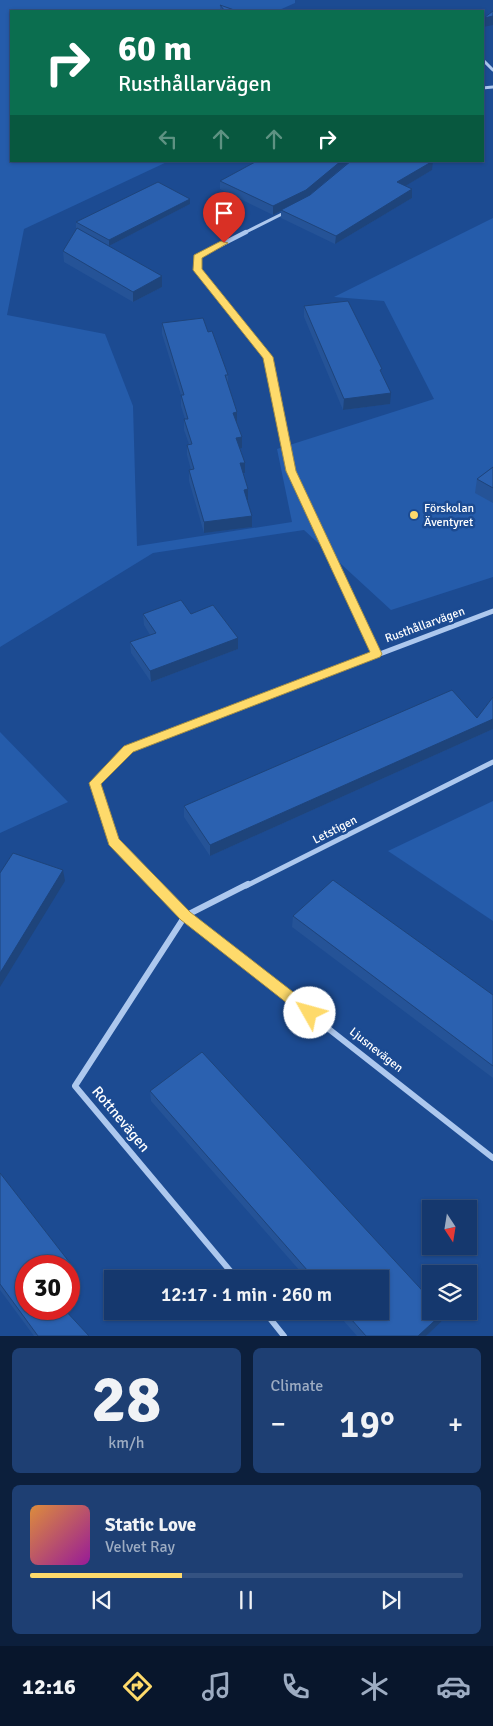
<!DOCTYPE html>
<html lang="en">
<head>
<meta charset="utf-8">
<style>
  body { margin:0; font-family:Signika,sans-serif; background:#1e3f73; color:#f1f3f6; height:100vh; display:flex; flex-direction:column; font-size:19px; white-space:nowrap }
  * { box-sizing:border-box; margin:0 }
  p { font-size:16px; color:#9dacc2 }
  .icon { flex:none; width:28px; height:28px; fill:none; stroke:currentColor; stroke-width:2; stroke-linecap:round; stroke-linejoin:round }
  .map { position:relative; height:1336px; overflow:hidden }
  .sheet { display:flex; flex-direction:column; gap:12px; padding:12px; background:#0c1f3c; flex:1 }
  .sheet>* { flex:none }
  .hud { position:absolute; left:10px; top:10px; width:474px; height:152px; border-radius:0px; box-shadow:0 1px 4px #0004,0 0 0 1px #345281; background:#0b6e4f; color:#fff; overflow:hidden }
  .needle { width:32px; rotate:168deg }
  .buttons { position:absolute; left:422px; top:1200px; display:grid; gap:10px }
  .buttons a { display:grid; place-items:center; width:55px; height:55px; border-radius:0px; background:#15386e; box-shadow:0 1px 4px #0004,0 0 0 1px #345281; font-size:25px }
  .speed { position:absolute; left:15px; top:1255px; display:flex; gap:10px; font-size:25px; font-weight:700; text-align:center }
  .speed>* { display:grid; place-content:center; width:65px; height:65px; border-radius:50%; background:#15386e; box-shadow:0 1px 4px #0004,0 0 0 1px #345281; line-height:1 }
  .speed .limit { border:8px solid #d22; background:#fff; color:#111 }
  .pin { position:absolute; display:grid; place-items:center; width:42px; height:42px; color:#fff; margin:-51px -21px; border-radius:50% 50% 50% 0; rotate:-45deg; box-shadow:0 0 5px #0007 }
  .pin .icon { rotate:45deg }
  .me { position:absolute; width:55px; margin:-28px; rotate:308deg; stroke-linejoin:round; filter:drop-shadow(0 0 4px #0008) }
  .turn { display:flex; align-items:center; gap:18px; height:105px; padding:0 25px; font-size:22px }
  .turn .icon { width:65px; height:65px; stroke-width:2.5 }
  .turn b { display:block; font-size:35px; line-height:42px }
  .lanes { display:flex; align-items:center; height:48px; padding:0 25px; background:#0003; justify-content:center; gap:25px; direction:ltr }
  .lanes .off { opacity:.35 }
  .big { font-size:38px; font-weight:600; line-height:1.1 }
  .sheet .widget { flex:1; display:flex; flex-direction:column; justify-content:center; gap:8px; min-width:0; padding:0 18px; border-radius:8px; background:#1e3f73 }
  .sheet .dial { align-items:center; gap:0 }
  .dial b { font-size:65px; line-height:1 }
  .song { display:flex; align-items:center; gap:15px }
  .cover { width:60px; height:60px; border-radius:8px; background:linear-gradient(135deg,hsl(30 70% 55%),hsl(300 70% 35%)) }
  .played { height:5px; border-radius:2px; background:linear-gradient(90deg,#feda6b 35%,#345281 35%) }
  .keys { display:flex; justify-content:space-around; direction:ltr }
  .heat { display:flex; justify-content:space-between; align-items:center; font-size:28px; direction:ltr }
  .sheet .tiles { flex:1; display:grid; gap:12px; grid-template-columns:1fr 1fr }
  .widget:last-child { grid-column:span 2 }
  .trip { position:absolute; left:104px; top:1270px; width:285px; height:50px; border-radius:0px; background:#15386e; box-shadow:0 1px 4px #0004,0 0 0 1px #345281; font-weight:600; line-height:50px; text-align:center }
  .tab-bar { display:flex; height:80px; justify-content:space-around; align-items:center; background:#08162c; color:#9dacc2 }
  .tab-bar .icon { width:35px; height:35px }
  .tab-bar .current { color:#feda6b }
  .tab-bar b { font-size:22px; color:#f1f3f6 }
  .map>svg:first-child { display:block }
</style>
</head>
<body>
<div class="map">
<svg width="493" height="1336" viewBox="0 0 493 1336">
  <rect width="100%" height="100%" fill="#1c4b92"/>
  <!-- green -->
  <path fill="#255cab" d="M 0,0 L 295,0 L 295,3 L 277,11 L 11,11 L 11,161 L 169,161 L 24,229 L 7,315 L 105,334 L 133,406 L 137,546 L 292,522 L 277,449 L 434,399 L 384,301 L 334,297 L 493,218 L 493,577 L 391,610 L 304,530 L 153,553 L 0,647 Z
    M 0,732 L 68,802 L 0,833 Z
    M 493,801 L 493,921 L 388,851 Z"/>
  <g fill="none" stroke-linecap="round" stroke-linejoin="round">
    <!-- minor-far3 -->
    <path stroke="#adc8ee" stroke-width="3" d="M 482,59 L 493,70
      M 482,88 L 493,87
      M 244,233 L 286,212"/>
    <!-- minor-far2 -->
    <path stroke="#adc8ee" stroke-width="4.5" d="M 246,232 L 197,257 L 198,270 L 268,357 L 291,471 L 316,524"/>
    <!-- minor-far1 -->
    <path stroke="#adc8ee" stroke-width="5" d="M 315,523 L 376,654
      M 156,886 L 114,842 L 95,783 L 129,749 L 493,611
      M 246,886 L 493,762"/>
    <!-- minor -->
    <path stroke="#adc8ee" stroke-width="6" d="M 155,884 L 185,916 L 493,1158
      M 237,1279 L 75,1086 L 185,916 L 248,884
      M 264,1311 L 284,1336"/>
  </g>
  <!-- wall -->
  <path fill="#255397" d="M 220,5 L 237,11 L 220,11 Z
    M 257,161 L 350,161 L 309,196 L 432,170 L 405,186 L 412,189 L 412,198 L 335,244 L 281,218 L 281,211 L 273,215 L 220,189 L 220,181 Z
    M 190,204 L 109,246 L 76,228 L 76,222 Z
    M 63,251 L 162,287 L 133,302 L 64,262 Z
    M 304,306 L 382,373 L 390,404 L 343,410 L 304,317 Z
    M 162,323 L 208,332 L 228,375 L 228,383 L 237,423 L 242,448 L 240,448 L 245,473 L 243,474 L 248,489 L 248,500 L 247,500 L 252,516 L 252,527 L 204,533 L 189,481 L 189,470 L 191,470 L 187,455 L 187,445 L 189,444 L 184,430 L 184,419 L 185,419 L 181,406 L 181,395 L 162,334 Z
    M 493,467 L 493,503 L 475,493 L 477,479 Z
    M 143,614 L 191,614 L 238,649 L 151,682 L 131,653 L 130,642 L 150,635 L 144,625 Z
    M 493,697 L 493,729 L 210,856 L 184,817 L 184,806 L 477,718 Z
    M 293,916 L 493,995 L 493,1078 L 292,927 Z
    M 150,1091 L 441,1322 L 426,1336 L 357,1336 L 335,1311 L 380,1311 L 380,1279 L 307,1279 L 151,1101 Z
    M 0,1173 L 77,1272 L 78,1281 L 69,1288 L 69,1266 L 26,1309 L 89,1336 L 34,1336 L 0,1290 Z"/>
  <!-- shaded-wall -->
  <path fill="#1e447b" d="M 493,16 L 493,25 L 483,27 L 484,18 Z
    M 341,161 L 350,161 L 306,198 L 273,215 L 273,206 Z
    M 433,161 L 432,170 L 397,191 L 397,182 Z
    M 412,189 L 412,198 L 335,244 L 336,236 Z
    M 190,199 L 190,204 L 109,246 L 109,240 Z
    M 162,276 L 162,287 L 133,302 L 133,292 Z
    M 391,393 L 390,404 L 343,410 L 344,399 Z
    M 237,412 L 237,423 L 233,424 L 233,413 Z
    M 242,437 L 242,448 L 236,449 L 236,438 Z
    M 240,463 L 245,463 L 245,473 L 240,474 Z
    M 248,489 L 248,500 L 244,500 L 244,490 Z
    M 252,516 L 252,527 L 204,533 L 204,522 Z
    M 238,638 L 238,649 L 151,682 L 150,671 Z
    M 493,719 L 493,729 L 210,856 L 210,845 Z
    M 63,870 L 65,881 L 0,987 L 0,973 Z
    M 77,1272 L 78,1281 L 69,1288 L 69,1278 Z
    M 443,1313 L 441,1322 L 426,1336 L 418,1336 Z"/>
  <!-- building -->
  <path fill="#2b61b0" stroke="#1e447b" d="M 220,5 L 237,11 L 225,11 Z
    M 493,11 L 493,16 L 484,18 Z
    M 257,161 L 341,161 L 306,190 L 273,206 L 220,181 Z
    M 351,161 L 433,161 L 397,182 L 412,189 L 336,236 L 281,210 L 310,195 Z
    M 158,182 L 190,199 L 109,240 L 76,222 Z
    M 77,228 L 162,276 L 133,292 L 63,251 Z
    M 348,301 L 382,369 L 380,370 L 391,393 L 344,399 L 304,306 Z
    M 203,318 L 208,332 L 212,331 L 228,375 L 225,375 L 237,412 L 233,413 L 242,437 L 236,438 L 245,463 L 240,463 L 248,489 L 244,490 L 252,516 L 204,522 L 189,470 L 194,469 L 187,445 L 192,444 L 184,419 L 188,419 L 181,395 L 184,395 L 162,323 Z
    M 493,467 L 493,488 L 477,479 Z
    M 181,600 L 191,614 L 213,605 L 238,638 L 150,671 L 130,642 L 156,633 L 143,614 Z
    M 452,690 L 477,718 L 493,697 L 493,719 L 210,845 L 184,806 Z
    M 13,853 L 63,870 L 0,973 L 0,873 Z
    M 333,880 L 493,995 L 493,1066 L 293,916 Z
    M 202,1052 L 431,1300 L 431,1311 L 441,1311 L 443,1313 L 418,1336 L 366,1336 L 344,1311 L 380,1311 L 380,1279 L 315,1279 L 150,1091 Z
    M 0,1173 L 77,1272 L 69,1278 L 69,1266 L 26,1266 L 26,1309 L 64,1309 L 89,1336 L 38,1336 L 0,1284 Z"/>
  <!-- route -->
  <path fill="#feda6b" stroke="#a58e46" d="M 221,241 L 228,243 L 202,258 L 202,269 L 273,357 L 296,471 L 382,654 L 380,657 L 133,752 L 101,784 L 119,839 L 190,912 L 315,1009 L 317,1013 L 315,1018 L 310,1019 L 306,1018 L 181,920 L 109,845 L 89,783 L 124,746 L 370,652 L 286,471 L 263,358 L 193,270 L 194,255 Z"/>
  <!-- markers -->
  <circle fill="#feda6b" stroke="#1c4b92" stroke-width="2" cx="414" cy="515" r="5"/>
  <g text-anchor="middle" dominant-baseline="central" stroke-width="5" stroke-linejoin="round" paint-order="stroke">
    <!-- poi labels -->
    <g font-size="12" fill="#fff" stroke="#1c4b92" text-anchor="start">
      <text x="424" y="508">Förskolan<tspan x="424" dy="14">Äventyret</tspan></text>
    </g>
    <!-- street labels -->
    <g font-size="12" fill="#fff" stroke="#1c4b92">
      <text transform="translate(425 625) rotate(-20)">Rusthållarvägen</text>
      <text transform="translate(335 830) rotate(-27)">Letstigen</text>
      <text transform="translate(376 1050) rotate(38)">Ljusnevägen</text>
    </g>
    <!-- near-street labels -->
    <g font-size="15" fill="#fff" stroke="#1c4b92">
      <text transform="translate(121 1119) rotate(50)">Rottnevägen</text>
    </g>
  </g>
</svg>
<div class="buttons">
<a><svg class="needle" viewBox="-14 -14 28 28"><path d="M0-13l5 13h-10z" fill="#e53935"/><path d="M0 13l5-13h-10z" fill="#9dacc2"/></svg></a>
<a><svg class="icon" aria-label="layers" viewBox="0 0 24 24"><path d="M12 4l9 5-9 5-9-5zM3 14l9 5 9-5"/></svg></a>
</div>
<div class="speed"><div class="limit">30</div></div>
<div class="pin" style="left:224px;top:243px;background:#d93025"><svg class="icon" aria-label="arrive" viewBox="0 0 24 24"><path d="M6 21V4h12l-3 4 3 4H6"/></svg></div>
<svg class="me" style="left:310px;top:1013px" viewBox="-20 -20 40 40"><circle r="19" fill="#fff"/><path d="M0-13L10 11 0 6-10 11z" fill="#feda6b"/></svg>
<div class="trip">12:17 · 1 min · 260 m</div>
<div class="hud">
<div class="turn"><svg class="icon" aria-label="right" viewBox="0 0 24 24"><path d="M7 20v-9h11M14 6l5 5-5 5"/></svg><div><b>60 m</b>Rusthållarvägen</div></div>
<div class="lanes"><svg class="icon off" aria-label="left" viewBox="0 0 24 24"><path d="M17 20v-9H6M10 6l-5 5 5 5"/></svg><svg class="icon off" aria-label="ahead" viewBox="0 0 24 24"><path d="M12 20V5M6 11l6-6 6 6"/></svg><svg class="icon off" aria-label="ahead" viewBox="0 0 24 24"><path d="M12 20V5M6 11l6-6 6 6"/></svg><svg class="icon" aria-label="right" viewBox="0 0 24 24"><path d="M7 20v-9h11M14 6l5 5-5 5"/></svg></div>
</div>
</div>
<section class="sheet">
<div class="tiles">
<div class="widget dial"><b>28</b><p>km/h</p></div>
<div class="widget"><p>Climate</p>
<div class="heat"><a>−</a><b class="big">19°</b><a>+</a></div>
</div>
<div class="widget">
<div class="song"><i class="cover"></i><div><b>Static Love</b><p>Velvet Ray</p></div></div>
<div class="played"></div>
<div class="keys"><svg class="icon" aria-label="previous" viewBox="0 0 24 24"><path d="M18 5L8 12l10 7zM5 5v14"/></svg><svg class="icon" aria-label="pause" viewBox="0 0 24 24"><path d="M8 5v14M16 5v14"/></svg><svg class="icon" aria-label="next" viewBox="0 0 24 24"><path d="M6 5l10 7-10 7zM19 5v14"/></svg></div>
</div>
</div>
</section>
<nav class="tab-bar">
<b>12:16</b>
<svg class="icon current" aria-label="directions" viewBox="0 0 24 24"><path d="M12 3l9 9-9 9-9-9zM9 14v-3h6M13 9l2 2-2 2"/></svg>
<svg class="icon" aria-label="music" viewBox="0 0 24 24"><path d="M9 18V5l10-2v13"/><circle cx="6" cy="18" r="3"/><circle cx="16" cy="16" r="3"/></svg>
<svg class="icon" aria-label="phone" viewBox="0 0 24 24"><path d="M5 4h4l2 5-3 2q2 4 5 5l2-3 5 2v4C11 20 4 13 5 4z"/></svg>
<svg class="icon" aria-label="climate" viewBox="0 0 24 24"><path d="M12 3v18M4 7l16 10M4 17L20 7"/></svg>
<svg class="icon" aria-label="car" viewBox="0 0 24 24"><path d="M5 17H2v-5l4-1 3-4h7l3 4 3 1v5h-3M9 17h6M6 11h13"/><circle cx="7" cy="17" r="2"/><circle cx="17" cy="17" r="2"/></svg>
</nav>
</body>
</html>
